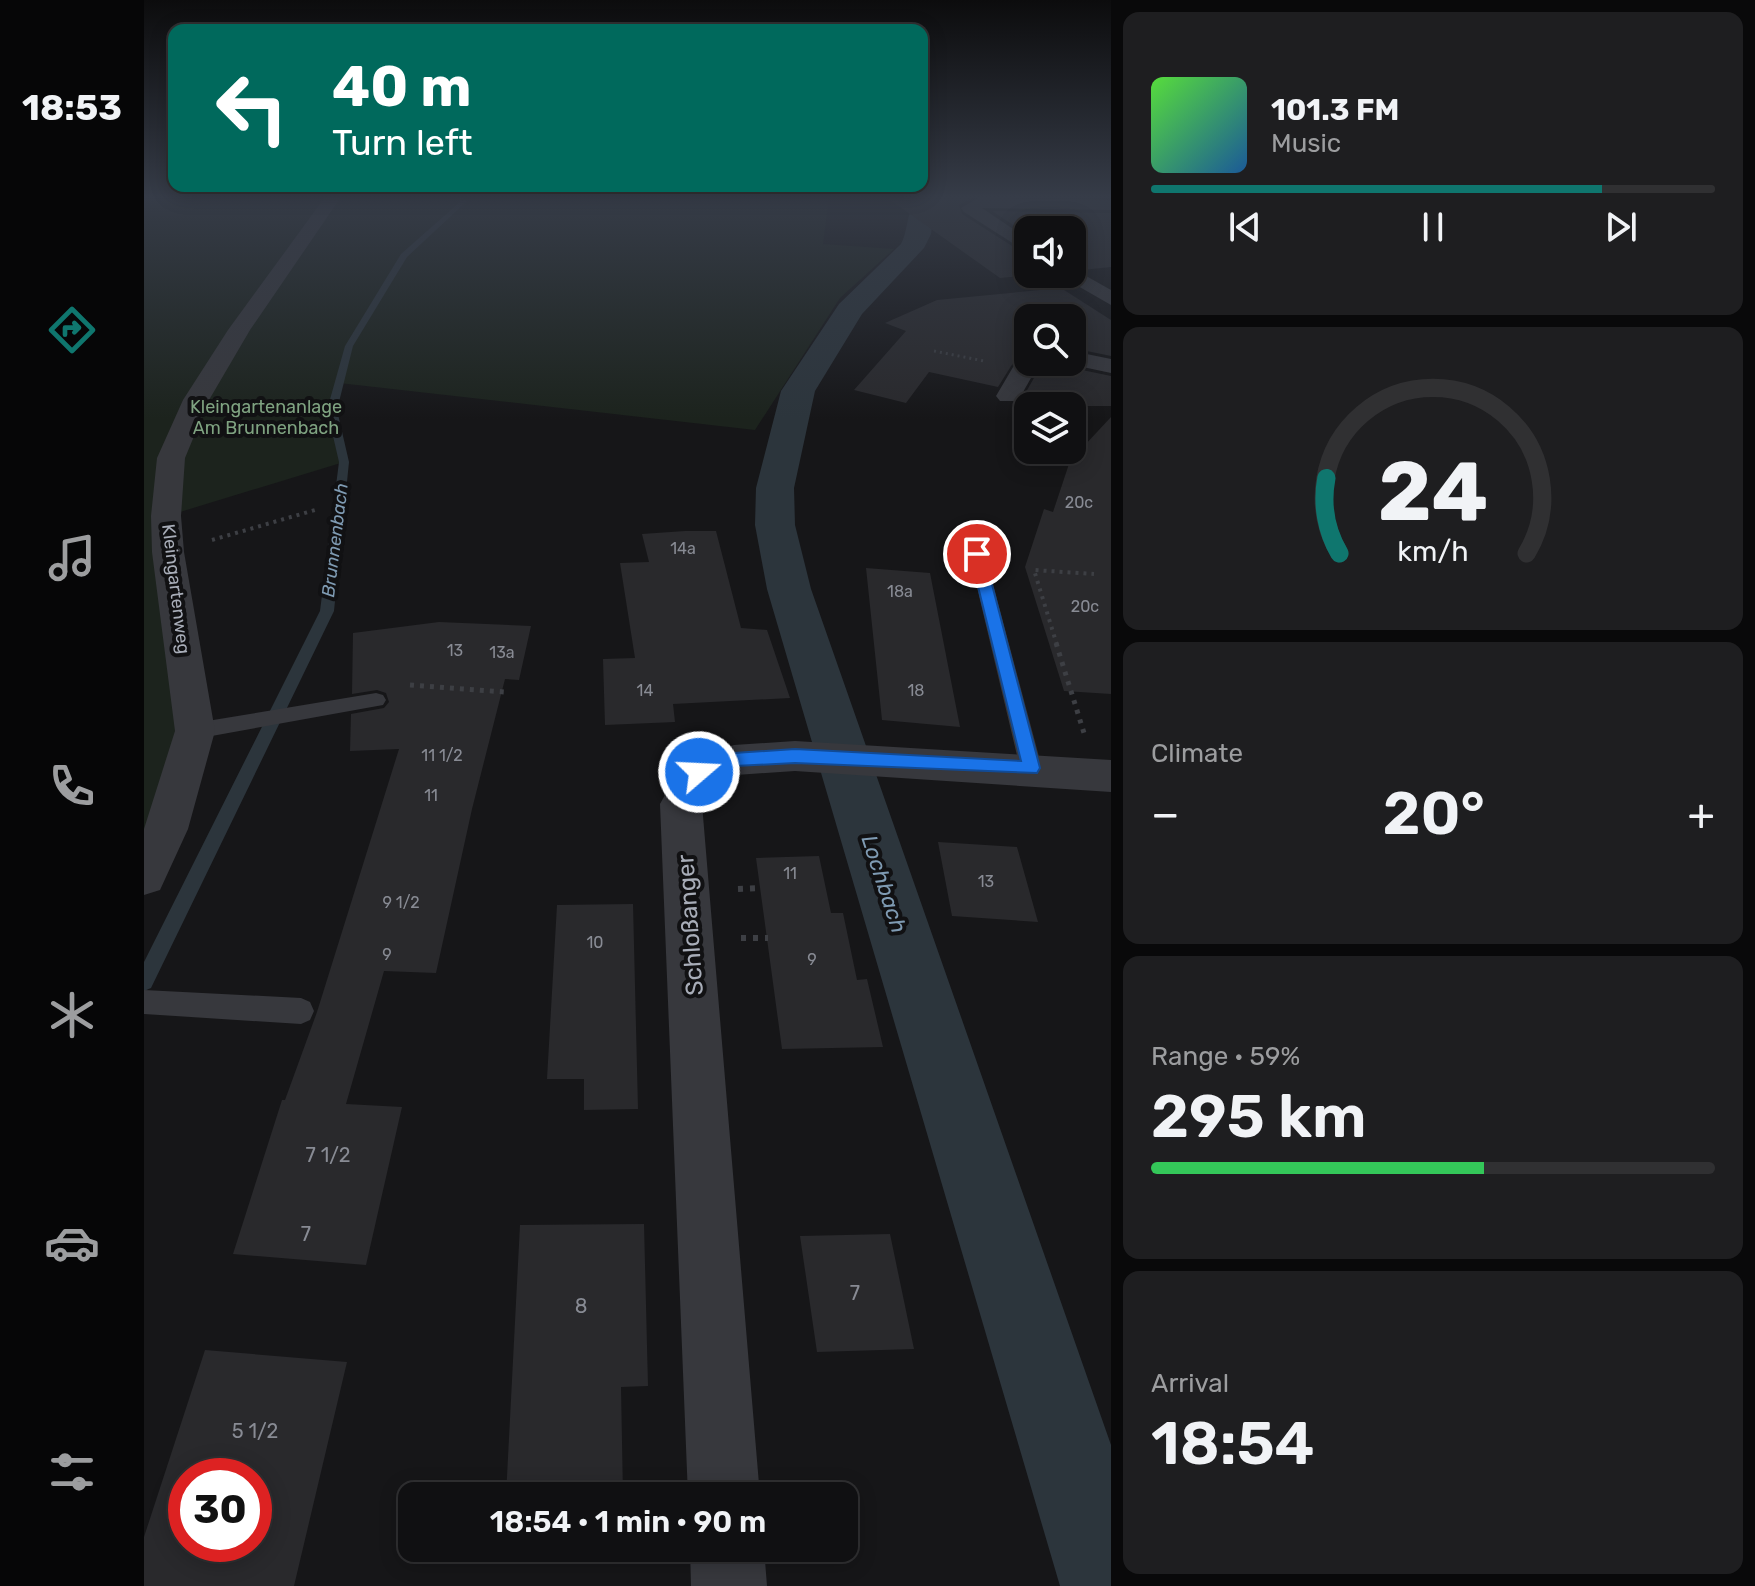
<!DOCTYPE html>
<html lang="en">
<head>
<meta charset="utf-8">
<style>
  body { margin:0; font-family:Rubik,sans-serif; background:#1e1e20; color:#f1f3f6; height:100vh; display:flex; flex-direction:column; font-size:30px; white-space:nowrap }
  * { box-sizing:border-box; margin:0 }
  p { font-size:26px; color:#9c9d9f }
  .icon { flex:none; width:44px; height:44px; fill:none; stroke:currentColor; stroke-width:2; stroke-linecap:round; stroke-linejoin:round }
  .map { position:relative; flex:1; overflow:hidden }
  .sheet { display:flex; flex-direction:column; gap:12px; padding:12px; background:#09090a; width:644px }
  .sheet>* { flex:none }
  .guide { position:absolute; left:24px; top:24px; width:760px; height:168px; border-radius:16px; box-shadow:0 4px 20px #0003,0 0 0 2px #303032; background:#00695c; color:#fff; overflow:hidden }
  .fabs { position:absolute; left:870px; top:216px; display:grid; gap:16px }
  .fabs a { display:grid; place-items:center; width:72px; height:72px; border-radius:16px; background:#101012; box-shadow:0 4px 20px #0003,0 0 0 2px #303032; font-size:40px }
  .speed { position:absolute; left:24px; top:1458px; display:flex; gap:16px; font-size:40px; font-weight:700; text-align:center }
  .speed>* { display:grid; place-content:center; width:104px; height:104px; border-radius:50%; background:#101012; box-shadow:0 4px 20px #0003,0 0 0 2px #303032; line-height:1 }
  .speed .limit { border:12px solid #d22; background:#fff; color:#111 }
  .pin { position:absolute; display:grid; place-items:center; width:68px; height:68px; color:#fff; margin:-34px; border:4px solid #fff; border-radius:50%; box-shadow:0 2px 8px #0007 }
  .me { position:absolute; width:88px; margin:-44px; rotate:71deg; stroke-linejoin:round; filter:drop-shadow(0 0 6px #0008) }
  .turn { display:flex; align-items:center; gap:28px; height:168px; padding:0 32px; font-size:36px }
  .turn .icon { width:104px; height:104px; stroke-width:2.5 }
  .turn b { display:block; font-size:56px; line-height:68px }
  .big { font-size:60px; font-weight:600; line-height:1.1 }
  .sheet .tile { flex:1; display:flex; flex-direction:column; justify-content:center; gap:12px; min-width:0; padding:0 28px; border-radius:16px; background:#1e1e20 }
  .sheet .dial { align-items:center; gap:0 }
  .dial svg { height:208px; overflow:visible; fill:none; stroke:#303032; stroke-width:7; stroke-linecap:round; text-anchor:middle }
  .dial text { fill:#f1f3f6; stroke:none }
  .song { display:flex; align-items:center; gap:24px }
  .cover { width:96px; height:96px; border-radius:12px; background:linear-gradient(135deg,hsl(110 70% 55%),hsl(210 70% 35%)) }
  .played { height:8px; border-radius:4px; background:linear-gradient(90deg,#0f766e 80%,#303032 80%) }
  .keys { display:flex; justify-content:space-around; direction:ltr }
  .heat { display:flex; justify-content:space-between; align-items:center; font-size:44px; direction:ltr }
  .charge { height:12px; border-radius:6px; background:linear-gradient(90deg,#34c759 59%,#303032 0) }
  .trip { position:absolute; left:254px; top:1482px; width:460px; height:80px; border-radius:16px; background:#101012; box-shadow:0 4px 20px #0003,0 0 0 2px #303032; font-weight:600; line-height:80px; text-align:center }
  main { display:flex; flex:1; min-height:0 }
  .dock { display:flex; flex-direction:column; width:144px; justify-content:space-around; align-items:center; background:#060607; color:#9c9d9f }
  .dock .icon { width:56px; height:56px }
  .dock .active { color:#0f766e }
  .dock b { font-size:36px; color:#f1f3f6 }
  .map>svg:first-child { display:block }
</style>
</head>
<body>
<main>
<nav class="dock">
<b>18:53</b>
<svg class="icon active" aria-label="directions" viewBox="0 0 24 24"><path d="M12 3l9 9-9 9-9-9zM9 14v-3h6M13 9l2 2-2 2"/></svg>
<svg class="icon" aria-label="music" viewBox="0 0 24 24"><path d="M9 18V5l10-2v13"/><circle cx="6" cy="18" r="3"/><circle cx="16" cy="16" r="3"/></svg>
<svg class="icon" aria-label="phone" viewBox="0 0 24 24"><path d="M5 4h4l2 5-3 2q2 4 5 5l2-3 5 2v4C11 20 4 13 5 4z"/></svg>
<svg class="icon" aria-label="climate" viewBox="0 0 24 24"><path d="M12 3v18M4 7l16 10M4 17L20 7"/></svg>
<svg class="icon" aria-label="car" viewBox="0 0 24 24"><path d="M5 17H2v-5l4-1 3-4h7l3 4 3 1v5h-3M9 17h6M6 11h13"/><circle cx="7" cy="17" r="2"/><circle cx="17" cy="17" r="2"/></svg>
<svg class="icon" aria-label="filters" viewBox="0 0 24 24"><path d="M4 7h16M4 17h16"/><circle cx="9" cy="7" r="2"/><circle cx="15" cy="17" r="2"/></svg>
</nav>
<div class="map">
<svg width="967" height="1586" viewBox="0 0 967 1586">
  <rect width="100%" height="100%" fill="#161618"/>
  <!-- green -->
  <path fill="#1c231d" d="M 0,197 L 685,197 L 679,244 L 750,249 L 696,298 L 611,430 L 195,383 L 188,410 L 200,462 L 23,516 L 41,733 L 0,860 Z"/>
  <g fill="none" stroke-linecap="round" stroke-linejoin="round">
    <!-- stream -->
    <path fill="#2c353c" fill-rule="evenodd" d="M 314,197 L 320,197 L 322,202 L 263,257 L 209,346 L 193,410 L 205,462 L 190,611 L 7,988 L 0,991 L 0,962 L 176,611 L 195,462 L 183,410 L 201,346 L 257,254 L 316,202 Z"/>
    <!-- canal -->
    <path fill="#2c353c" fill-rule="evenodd" d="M 778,202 L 786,204 L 790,209 L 787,234 L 780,248 L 718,314 L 671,391 L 650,488 L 651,525 L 667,589 L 967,1445 L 967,1586 L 916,1586 L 623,589 L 611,525 L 612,488 L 637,391 L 695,304 L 757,244 C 764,231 762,216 770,204 Z"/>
  </g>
  <!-- building -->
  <path fill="#29292c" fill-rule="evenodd" d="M 742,197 L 830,197 L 815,205 L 818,214 L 884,256 L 884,274 L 895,274 L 856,278 Z
    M 848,211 L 967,213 L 967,267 L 938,270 L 928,265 L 928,230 L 884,230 L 884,235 Z
    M 917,288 L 967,320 L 967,356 L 928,348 L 928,318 L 884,318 L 884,352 L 874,355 L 854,387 L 785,372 L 762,403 L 710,390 L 762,331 L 741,323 L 793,300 Z
    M 899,362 L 917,362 L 919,366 L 967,376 L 967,406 L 893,406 L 899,396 L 882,392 Z
    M 967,417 L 967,694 L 920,691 L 881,567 L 900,509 L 909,512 L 926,461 Z
    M 541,531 L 572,531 L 597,628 L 623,630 L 646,698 L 529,704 L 531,722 L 461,725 L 459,659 L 491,658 L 476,563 L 505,562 L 498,534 Z
    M 722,568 L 786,573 L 816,727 L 738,720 Z
    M 295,622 L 387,626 L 375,680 L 361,679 L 328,809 L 292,973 L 240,971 L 202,1104 L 258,1107 L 222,1265 L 89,1254 L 138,1100 L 141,1100 L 173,1012 L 255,749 L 206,751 L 207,714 L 240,708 L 245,702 L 242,693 L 233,690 L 208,694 L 209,633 Z
    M 794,842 L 873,847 L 894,922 L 808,916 Z
    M 675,856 L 687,913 L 699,913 L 713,980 L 723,979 L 739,1047 L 638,1049 L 612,858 Z
    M 489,904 L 494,1109 L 440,1110 L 440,1079 L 403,1079 L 413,905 Z
    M 500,1224 L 504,1386 L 477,1387 L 479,1496 L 362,1496 L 376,1225 Z
    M 746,1234 L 770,1349 L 673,1352 L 656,1236 Z
    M 61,1350 L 203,1362 L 150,1586 L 0,1586 L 0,1537 ZM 42,1476 L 110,1476 L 110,1544 L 42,1544 Z"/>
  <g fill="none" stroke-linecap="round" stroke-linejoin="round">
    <!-- path-far3 -->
    <path stroke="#3d3f44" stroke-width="3" stroke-dasharray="2 4" stroke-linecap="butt" d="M 790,351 L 840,361"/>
    <!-- path-far2 -->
    <path stroke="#3d3f44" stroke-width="4" stroke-dasharray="3 5" stroke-linecap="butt" d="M 68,540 L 171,510
      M 913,645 L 890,570 L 950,574"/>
    <!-- path-far1 -->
    <path stroke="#3d3f44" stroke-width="5" stroke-dasharray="4 6" stroke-linecap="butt" d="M 912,643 L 940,733
      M 266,685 L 361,692"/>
    <!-- path -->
    <path stroke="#3d3f44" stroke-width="6" stroke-dasharray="5 7" stroke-linecap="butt" d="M 594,889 L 617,888
      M 597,938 L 624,938"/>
    <!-- lane -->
    <path fill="#37383d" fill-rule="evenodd" d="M 833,549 L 841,554 L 898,768 L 895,774 L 879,774 L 876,768 L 825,554 Z
      M 232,693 L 239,695 L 242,700 L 239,705 L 51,739 L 44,736 L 41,731 L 44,726 L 51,723 Z
      M 0,990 L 157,998 L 166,1002 L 170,1011 L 166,1020 L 157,1024 L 0,1014 Z"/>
    <!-- street -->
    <path fill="#37383d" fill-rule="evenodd" d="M 181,197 L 197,197 L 106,330 L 65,400 L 41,458 L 37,516 L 40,552 L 71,731 L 44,829 L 16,890 L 0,895 L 0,829 L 31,731 L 8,552 L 7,516 L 13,458 L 39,400 L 84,330 Z
      M 834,198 L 967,200 L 967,210 L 838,208 L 884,239 L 884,253 L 820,212 L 817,208 Z
      M 928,268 L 967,290 L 967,305 L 920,278 L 917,274 L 928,274 Z
      M 928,351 L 967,359 L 967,373 L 920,363 L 928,362 Z
      M 884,355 L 884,362 L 896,362 L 874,401 L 856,401 L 852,396 L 872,362 L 876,357 Z
      M 651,741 L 967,760 L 967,792 L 651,771 L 592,775 L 570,783 L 558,804 L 616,1496 L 544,1496 L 516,804 L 540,761 L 590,745 Z
      M 546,1548 L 620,1548 L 623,1586 L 547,1586 Z"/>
  </g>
  <!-- sky -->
  <linearGradient id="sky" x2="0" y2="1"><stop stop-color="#0c0c0d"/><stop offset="0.47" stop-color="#363c48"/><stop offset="1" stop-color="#363c48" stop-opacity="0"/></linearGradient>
  <rect width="967" height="419" fill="url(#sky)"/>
  <!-- route -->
  <path fill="#1a73e8" stroke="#114b97" stroke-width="2" d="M 833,550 L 840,554 L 896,768 L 893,773 L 651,763 L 591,766 L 555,779 L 549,777 L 546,772 L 549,767 L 590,753 L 651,749 L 877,761 L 826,554 Z"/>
  <g text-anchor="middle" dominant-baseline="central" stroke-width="8" stroke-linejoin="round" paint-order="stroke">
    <!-- number labels -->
    <g font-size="16" fill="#888b94">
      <text x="935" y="502">20c</text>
      <text x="539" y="548">14a</text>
      <text x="756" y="591">18a</text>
      <text x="941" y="606">20c</text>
      <text x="311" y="650">13</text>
      <text x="358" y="652">13a</text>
      <text x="501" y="690">14</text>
      <text x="772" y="690">18</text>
      <text x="298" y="755">11 1/2</text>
      <text x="287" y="795">11</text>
      <text x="646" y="873">11</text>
      <text x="842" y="881">13</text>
      <text x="257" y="902">9 1/2</text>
      <text x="451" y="942">10</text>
      <text x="243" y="954">9</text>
      <text x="668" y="959">9</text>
    </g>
    <!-- far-park labels -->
    <g font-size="18" fill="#7fa381" stroke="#111113">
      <text x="122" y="407">Kleingartenanlage<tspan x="122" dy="21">Am Brunnenbach</tspan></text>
    </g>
    <!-- far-water labels -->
    <g font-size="18" font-style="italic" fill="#7f9bb3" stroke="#111113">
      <text transform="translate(191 540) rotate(-83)">Brunnenbach</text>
    </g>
    <!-- far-street labels -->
    <g font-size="18" fill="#a8adb8" stroke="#111113">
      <text transform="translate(32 589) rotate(83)">Kleingartenweg</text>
    </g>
    <!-- near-number labels -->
    <g font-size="20" fill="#888b94">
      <text x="184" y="1155">7 1/2</text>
      <text x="162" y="1234">7</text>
      <text x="711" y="1293">7</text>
      <text x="437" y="1306">8</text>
      <text x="111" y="1431">5 1/2</text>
    </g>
    <!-- water labels -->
    <g font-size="22" font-style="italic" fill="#7f9bb3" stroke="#111113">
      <text transform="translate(740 884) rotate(72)">Lochbach</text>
    </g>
    <!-- near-street labels -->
    <g font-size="24" fill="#a8adb8" stroke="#111113">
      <text transform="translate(546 925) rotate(-94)">Schloßanger</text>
    </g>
  </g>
</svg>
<div class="fabs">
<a><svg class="icon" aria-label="sound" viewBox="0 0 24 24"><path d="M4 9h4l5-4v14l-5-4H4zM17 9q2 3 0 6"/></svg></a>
<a><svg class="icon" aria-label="search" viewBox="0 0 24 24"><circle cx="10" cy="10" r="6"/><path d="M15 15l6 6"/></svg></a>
<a><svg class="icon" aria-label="layers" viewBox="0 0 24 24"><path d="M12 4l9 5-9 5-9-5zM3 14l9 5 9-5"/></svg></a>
</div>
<div class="speed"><div class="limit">30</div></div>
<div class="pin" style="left:833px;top:554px;background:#d93025"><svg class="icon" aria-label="arrive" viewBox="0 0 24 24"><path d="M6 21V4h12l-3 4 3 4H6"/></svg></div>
<svg class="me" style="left:555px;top:772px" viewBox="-20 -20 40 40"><circle r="17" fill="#1a73e8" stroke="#fff" stroke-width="3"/><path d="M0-11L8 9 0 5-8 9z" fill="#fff"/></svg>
<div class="trip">18:54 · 1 min · 90 m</div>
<div class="guide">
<div class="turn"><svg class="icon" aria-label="left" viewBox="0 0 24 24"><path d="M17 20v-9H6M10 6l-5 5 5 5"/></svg><div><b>40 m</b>Turn left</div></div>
</div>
</div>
<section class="sheet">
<div class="tile">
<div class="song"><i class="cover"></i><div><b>101.3 FM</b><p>Music</p></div></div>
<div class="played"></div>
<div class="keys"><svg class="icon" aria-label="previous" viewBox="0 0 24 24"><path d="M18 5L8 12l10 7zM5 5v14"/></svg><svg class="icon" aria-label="pause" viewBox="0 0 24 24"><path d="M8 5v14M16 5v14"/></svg><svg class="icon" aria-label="next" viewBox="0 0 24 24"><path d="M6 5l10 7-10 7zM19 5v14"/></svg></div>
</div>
<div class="tile dial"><svg viewBox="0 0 100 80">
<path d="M14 69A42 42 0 1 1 86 69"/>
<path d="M14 69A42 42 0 0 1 9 40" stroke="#0f766e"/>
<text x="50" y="56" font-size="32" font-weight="700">24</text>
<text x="50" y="72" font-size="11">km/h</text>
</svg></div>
<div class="tile"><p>Climate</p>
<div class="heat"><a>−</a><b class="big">20°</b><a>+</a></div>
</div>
<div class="tile"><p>Range · 59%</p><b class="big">295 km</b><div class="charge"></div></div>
<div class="tile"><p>Arrival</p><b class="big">18:54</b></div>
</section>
</main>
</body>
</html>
